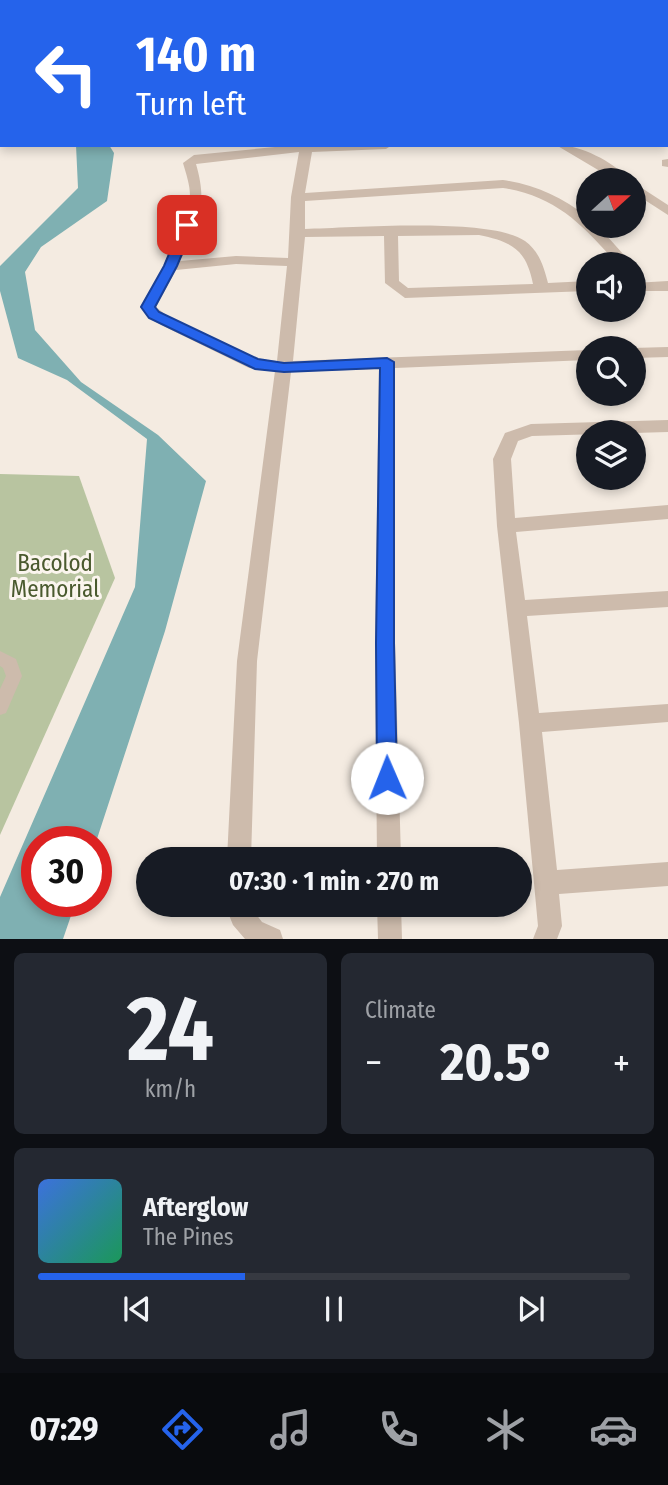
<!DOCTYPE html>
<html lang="en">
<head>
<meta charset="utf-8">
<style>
  body { margin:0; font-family:"Fira Sans Condensed",sans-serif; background:#242831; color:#f1f3f6; height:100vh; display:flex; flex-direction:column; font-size:26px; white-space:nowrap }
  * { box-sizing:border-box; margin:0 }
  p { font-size:23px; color:#9ea1a6 }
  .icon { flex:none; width:38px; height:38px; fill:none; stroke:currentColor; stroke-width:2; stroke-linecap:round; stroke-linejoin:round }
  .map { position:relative; height:939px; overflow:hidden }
  .panel { display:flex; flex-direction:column; gap:14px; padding:14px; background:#0d0f14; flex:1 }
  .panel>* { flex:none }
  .top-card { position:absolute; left:0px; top:0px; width:668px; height:147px; box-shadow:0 4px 10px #0003; background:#2563eb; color:#fff; overflow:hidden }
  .needle { width:46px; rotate:69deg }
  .buttons { position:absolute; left:576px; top:168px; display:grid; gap:14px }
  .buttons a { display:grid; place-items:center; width:70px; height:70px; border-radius:50%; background:#171b24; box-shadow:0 4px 10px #0003; font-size:35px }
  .speed { position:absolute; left:21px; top:826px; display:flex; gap:14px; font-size:35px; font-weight:700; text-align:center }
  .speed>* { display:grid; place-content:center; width:91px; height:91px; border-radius:50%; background:#171b24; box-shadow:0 4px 10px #0003; line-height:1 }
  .speed .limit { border:10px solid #d22; background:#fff; color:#111 }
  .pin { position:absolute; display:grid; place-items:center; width:60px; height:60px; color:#fff; margin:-30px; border-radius:14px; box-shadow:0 4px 10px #0006 }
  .me { position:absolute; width:77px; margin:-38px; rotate:359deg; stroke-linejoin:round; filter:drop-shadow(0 0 5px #0008) }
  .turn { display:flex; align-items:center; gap:24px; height:147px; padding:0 21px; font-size:32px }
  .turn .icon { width:91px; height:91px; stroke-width:2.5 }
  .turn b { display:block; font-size:49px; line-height:60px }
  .big { font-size:52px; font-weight:700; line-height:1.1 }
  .panel .tile { flex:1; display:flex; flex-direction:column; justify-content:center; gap:10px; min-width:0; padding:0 24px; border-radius:10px; background:#242831 }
  .panel .dial { align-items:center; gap:0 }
  .dial b { font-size:91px; line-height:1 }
  .song { display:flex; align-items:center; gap:21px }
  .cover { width:84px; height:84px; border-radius:10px; background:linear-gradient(135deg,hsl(220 70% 55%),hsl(150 70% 35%)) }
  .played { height:7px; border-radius:4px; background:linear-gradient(90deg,#2563eb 35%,#363941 35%) }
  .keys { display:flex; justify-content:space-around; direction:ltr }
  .heat { display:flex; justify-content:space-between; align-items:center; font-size:38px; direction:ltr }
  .panel .tiles { flex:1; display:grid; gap:14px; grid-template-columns:1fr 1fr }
  .tile:last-child { grid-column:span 2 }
  .trip { position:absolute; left:136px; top:847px; width:396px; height:70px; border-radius:35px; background:#171b24; box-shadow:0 4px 10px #0003; font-weight:700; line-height:70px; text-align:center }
  .dock { display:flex; height:112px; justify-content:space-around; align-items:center; background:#090b0e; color:#9ea1a6 }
  .dock .icon { width:49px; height:49px }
  .dock .selected { color:#2563eb }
  .dock b { font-size:32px; color:#f1f3f6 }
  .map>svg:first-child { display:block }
</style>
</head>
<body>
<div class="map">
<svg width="668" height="939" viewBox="0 0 668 939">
  <rect width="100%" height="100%" fill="#f4ebe1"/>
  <!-- green -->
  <path fill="#b8c4a0" d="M 0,474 L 79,476 L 115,578 L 0,835 Z"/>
  <!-- water -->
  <path fill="#7fb0b2" d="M 76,145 L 109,145 L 114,153 L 107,201 L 41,247 L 25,272 L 35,330 L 81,382 L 158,435 L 206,481 L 165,631 L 96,842 L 37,842 L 37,901 L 76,901 L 63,939 L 0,939 L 0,897 L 135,587 L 147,439 L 67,380 L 18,358 L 0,291 L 0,266 L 78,188 Z"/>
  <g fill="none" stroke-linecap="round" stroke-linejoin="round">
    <!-- lane -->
    <path fill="#cdbbac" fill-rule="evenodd" d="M 200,0 L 208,0 L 199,2 Z
      M 0,59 L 2,59 L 2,65 L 0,65 Z
      M 0,651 L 16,659 L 22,676 L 6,713 L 0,715 L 0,689 L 6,676 L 3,668 L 0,666 Z"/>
    <!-- street -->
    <path fill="#cdbbac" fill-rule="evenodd" d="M 49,0 L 60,0 L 48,2 Z
      M 467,0 L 477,0 L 477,2 L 467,2 Z
      M 516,0 L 571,0 L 572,2 L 517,2 Z
      M 667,1 L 668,1 L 668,7 L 667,2 L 664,2 Z
      M 0,67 L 2,67 L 0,75 Z
      M 296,145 L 392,145 L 386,149 L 312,152 L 305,193 L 503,180 C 536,185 561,197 588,217 L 588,226 L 598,226 L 632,264 L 617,264 C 584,226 556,196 503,188 L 305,201 L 305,229 C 352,228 490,217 525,241 C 539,251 544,267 548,283 L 588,281 L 588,291 L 405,298 L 385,283 L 384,236 L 305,237 L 293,361 L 588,350 L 588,360 L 395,368 L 395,643 L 401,859 L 377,859 L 375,643 L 379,369 L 291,372 L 257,661 L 251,859 L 227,859 L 237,661 L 275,371 L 249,368 L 161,325 L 149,318 L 140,307 C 157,277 190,230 190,196 C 190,184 186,174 183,163 L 194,155 ZM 299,152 L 291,197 L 288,258 L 236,256 L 180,261 C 199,224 208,205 196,164 ZM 479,235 C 512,242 526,249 533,284 L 408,288 L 399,281 L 398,236 ZM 236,264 L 287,266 L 277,361 L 258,359 L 171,319 L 156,307 L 176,270 Z
      M 556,145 C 581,145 612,161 630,180 L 615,180 Z
      M 668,159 L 668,167 L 662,166 L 662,160 Z
      M 634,183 L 668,205 L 668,215 L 634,193 Z
      M 668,281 L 668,291 L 634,291 L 634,283 Z
      M 668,347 L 668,357 L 634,358 L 632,348 Z
      M 668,420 L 668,432 L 532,436 L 518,441 L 511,459 L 515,518 L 668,505 L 668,519 L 516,532 L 525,600 L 668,591 L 668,607 L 527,616 L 539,713 L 668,704 L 668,722 L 542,732 L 557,870 L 668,862 L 668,886 L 559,894 L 562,926 L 557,939 L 533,939 L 538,926 L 519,723 L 497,526 L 493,459 L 505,433 L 531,424 Z
      M 225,905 L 249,905 L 262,922 L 280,930 L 283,939 L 245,939 L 233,925 Z
      M 377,905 L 401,905 L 402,939 L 378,939 Z"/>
  </g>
  <!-- shaded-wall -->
  <path fill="#8c4a34" d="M 26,0 L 42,0 L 42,2 L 25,2 Z
    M 2,29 L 2,53 L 0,56 L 0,32 Z"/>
  <!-- building -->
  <path fill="#c8694b" stroke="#8c4a34" stroke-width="2" d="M 0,0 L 26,0 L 25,2 L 2,2 L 2,29 L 0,32 Z"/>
  <!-- route -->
  <path fill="#2563eb" stroke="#184099" stroke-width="2" d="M 187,221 L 194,225 L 177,266 L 155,307 L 159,312 L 258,359 L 284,363 L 387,358 L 394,362 L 394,643 L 397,778 L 394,785 L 387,788 L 380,785 L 377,778 L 376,643 L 380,368 L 284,372 L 255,369 L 149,318 L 141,307 L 164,266 L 181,225 Z"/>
  <g text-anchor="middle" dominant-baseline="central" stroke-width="6" stroke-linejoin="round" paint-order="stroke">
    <!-- park labels -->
    <g font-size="23" fill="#4a5a2e" stroke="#fbf5ee">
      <text x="55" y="563">Bacolod<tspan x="55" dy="26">Memorial</tspan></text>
    </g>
  </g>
</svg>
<div class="buttons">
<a><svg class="needle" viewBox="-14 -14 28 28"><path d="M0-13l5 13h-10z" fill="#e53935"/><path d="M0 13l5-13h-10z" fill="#9ea1a6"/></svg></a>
<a><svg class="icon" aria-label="sound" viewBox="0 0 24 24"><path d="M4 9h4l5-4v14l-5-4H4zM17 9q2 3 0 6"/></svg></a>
<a><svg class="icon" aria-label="search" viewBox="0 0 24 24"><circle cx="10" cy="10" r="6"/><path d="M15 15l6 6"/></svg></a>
<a><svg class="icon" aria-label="layers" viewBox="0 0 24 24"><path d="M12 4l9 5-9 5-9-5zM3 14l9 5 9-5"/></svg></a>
</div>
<div class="speed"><div class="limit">30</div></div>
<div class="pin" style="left:187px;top:225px;background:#d93025"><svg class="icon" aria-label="arrive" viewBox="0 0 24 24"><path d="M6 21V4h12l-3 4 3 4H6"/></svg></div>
<svg class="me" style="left:387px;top:778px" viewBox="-20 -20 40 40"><circle r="19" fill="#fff"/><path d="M0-13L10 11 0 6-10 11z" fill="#2563eb"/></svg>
<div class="trip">07:30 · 1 min · 270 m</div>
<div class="top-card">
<div class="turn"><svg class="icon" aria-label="left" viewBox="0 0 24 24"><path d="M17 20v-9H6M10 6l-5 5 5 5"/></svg><div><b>140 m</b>Turn left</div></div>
</div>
</div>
<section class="panel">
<div class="tiles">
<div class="tile dial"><b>24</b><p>km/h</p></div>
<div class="tile"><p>Climate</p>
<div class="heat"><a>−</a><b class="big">20.5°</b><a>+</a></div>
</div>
<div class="tile">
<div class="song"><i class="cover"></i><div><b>Afterglow</b><p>The Pines</p></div></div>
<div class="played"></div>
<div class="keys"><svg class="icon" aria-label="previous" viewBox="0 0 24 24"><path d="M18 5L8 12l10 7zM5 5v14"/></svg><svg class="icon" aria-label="pause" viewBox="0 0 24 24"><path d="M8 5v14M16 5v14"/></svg><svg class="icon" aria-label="next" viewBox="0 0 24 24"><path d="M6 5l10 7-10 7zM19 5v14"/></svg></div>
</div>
</div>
</section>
<nav class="dock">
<b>07:29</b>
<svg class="icon selected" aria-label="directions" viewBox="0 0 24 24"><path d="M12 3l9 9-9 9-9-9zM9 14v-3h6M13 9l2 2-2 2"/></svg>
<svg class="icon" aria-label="music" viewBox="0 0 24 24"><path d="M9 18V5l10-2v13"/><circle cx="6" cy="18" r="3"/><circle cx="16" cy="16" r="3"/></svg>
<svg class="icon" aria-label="phone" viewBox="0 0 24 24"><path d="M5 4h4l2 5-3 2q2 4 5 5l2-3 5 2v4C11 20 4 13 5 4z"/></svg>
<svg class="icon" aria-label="climate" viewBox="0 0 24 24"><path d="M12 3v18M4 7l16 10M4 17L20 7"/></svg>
<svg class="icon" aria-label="car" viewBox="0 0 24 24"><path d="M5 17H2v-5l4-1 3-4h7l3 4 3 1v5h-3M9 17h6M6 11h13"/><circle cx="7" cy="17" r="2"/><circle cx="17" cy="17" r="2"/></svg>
</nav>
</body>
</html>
